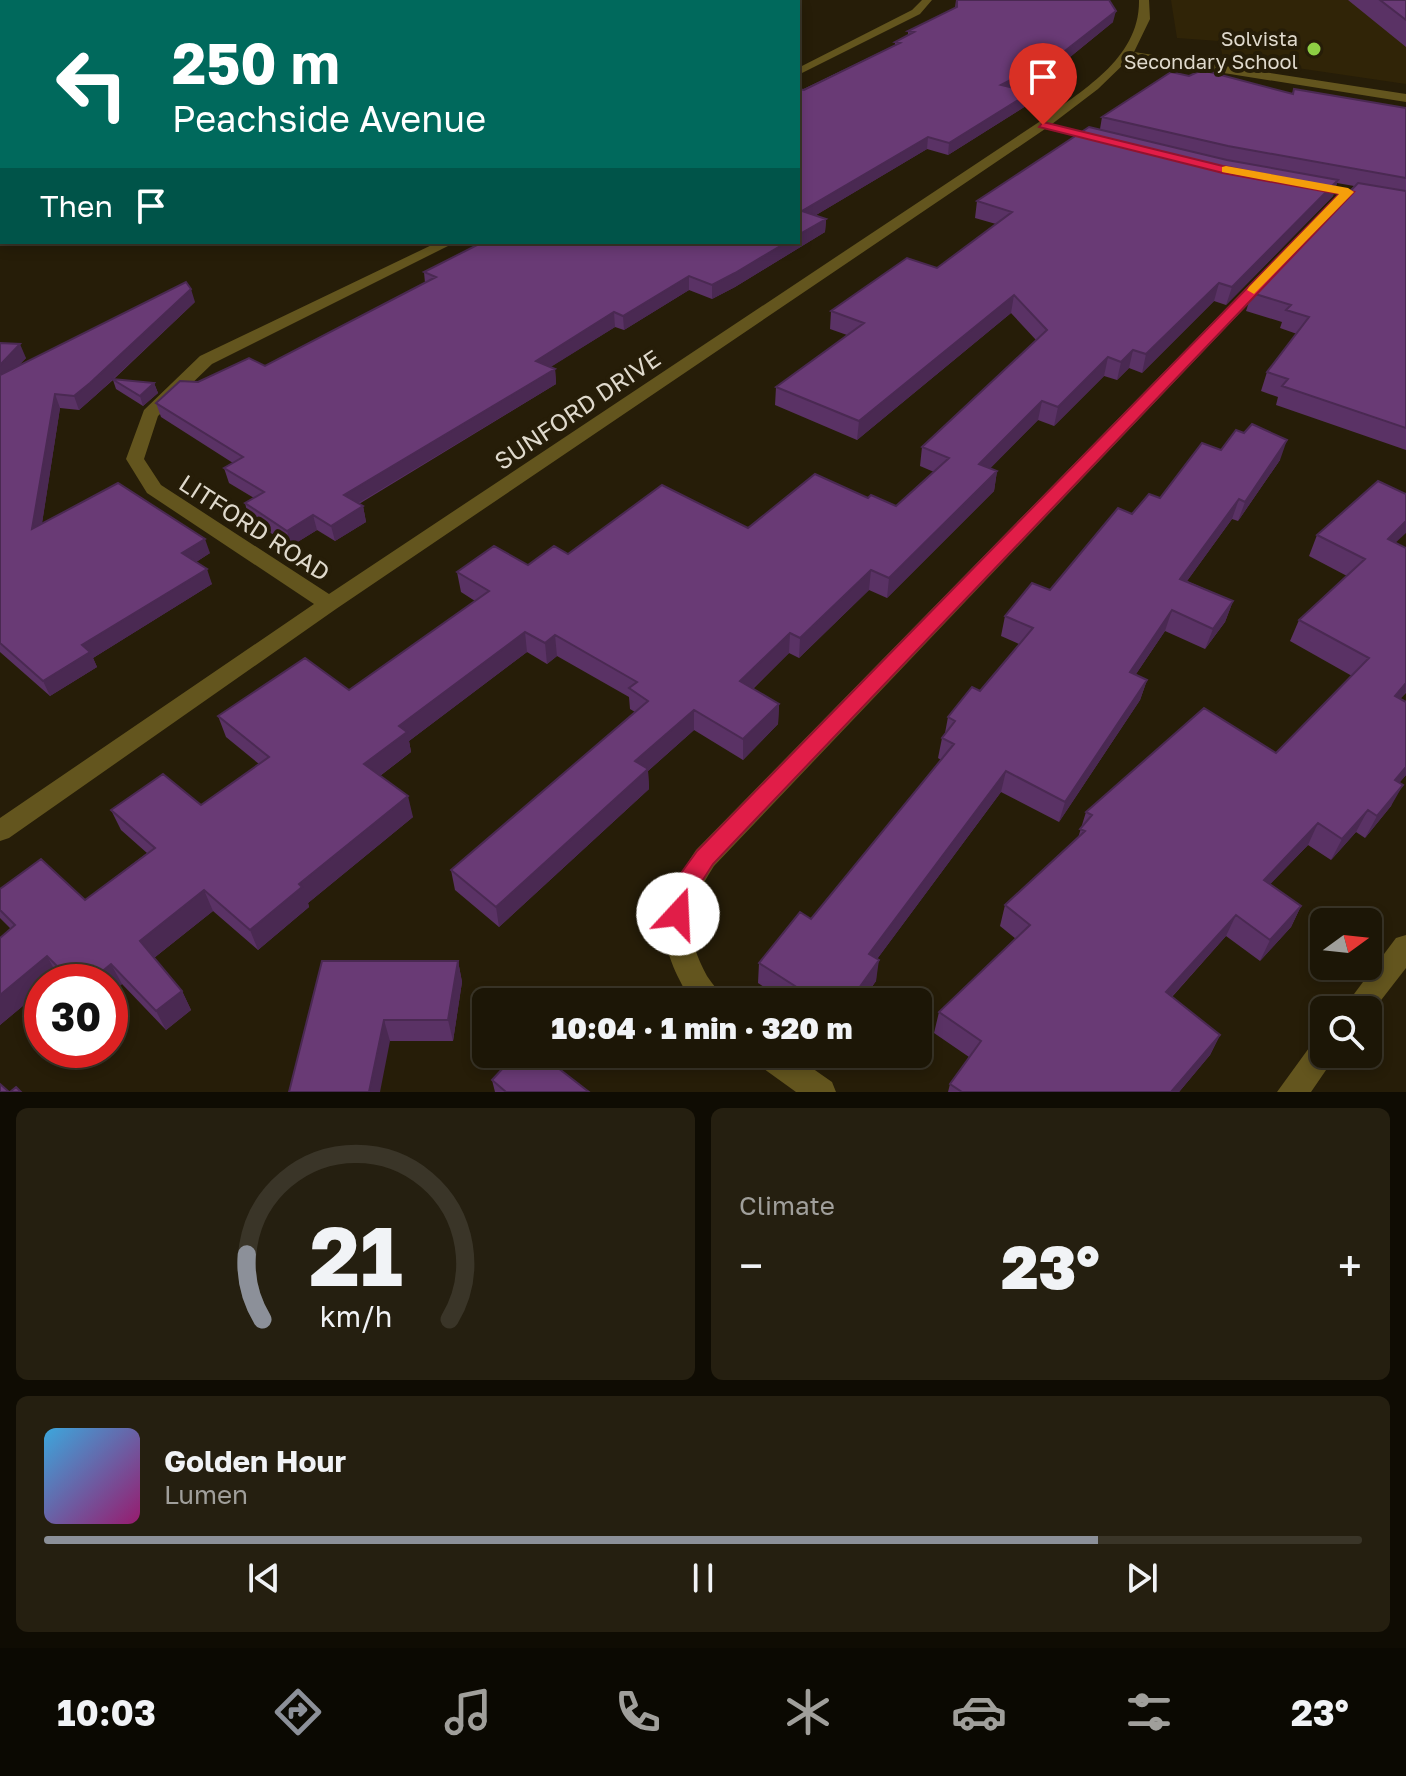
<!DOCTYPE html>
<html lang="en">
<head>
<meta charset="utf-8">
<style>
  body { margin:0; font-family:"Golos Text",sans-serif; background:#251f10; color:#f1f3f6; height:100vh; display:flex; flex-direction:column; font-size:30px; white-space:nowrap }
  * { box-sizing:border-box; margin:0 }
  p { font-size:26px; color:#a09f9b }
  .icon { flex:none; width:44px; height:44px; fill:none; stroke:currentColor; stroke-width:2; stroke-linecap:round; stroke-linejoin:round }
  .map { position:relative; height:1092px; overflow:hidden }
  .sheet { display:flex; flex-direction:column; gap:16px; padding:16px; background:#0f0c03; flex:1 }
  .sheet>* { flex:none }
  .top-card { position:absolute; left:0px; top:0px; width:800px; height:244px; box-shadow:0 4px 12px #0003,0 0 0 2px #3a3528; background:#00695c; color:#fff; overflow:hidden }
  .needle { width:52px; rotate:75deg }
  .controls { position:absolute; left:1310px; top:908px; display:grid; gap:16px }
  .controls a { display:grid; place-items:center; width:72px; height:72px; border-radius:12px; background:#1c1606; box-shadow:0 4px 12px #0003,0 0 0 2px #3a3528; font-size:40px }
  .speed { position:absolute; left:24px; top:964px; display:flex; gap:16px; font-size:40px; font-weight:700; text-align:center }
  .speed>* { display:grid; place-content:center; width:104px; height:104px; border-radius:50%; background:#1c1606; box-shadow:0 4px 12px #0003,0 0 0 2px #3a3528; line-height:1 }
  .speed .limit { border:12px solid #d22; background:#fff; color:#111 }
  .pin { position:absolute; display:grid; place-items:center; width:68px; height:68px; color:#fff; margin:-82px -34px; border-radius:50% 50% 50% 0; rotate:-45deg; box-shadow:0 0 8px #0007 }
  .pin .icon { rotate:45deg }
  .me { position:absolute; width:88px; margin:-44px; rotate:20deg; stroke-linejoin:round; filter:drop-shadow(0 0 6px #0008) }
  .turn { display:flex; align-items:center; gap:28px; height:168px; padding:0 40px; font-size:36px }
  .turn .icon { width:104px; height:104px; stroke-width:2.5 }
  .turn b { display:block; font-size:56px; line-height:68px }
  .then { display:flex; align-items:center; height:76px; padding:0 40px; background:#0003; gap:16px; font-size:30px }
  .big { font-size:60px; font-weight:800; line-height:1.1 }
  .sheet .card { flex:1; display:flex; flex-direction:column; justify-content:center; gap:12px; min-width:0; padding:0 28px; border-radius:12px; background:#251f10 }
  .sheet .dial { align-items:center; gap:0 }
  .dial svg { height:208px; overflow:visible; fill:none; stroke:#3a3528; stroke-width:7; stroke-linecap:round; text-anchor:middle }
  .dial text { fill:#f1f3f6; stroke:none }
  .song { display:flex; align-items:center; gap:24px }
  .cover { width:96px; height:96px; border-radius:12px; background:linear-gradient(135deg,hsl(200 70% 55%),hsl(320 70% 35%)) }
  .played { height:8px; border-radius:4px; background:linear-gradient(90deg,#8c9099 80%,#3a3528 80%) }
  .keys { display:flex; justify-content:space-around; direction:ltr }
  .heat { display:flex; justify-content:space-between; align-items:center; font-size:44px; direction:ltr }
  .sheet .tiles { flex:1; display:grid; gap:16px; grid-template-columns:1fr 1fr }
  .card:last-child { grid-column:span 2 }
  .trip { position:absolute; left:472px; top:988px; width:460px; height:80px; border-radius:12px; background:#1c1606; box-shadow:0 4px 12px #0003,0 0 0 2px #3a3528; font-weight:800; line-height:80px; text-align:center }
  .tabs { display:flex; height:128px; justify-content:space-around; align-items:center; background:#0b0902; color:#a09f9b }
  .tabs .icon { width:56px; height:56px }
  .tabs .on { color:#8c9099 }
  .tabs b { font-size:36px; color:#f1f3f6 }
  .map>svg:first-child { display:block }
</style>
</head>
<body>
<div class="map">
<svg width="1406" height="1092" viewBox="0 0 1406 1092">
  <rect width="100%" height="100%" fill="#261d08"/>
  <!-- built -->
  <path fill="#302407" d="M 1171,0 L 1406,0 L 1406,84 L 1223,57 L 1219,41 L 1177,38 Z"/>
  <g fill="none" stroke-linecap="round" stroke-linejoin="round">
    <!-- stream -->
    <path fill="#00111f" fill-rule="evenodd" d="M 95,0 L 93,2 L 85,2 L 87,0 Z"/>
    <!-- minor -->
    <path fill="#63551e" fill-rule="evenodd" d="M 922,0 L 932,0 L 920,14 L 798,75 L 798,68 L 912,10 Z
      M 1139,0 L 1149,0 L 1150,19 L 1134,52 L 1406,94 L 1406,102 L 1130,58 L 1098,89 L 1052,124 L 1105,137 L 1105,143 L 1045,129 L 336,609 L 9,838 L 0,841 L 0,818 L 314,604 L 147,493 L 126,459 L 144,410 L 200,356 L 438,242 L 456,242 L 212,364 L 158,416 L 144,459 L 161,485 L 329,594 L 1039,122 C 1081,91 1140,59 1139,0 Z
      M 2,155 L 2,164 L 0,165 L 0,156 Z
      M 1343,189 L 1355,192 L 714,866 C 688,906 683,932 707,976 C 713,985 720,992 724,1002 L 692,1002 C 654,940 656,909 696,850 Z
      M 1406,935 L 1406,968 L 1368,1017 L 1368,1010 L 1342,1010 L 1396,938 Z
      M 1324,1037 L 1324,1054 L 1337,1054 L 1311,1092 L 1277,1092 L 1314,1041 Z
      M 752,1054 L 792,1054 L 832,1082 L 836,1092 L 796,1092 L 757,1064 Z"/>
  </g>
  <!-- wall -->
  <path fill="#5a3265" d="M 956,0 L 1113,22 L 1059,66 L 1015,88 L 1029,104 L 948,155 L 927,149 L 816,215 L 826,219 L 825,232 L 735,287 L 712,299 L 689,290 L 624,330 L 615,327 L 550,367 L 555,369 L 556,384 L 359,504 L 363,506 L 366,522 L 335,541 L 317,530 L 291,546 L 249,519 L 245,503 L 254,498 L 229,483 L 224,468 L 233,463 L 161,417 L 156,403 L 198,382 L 265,366 L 425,283 L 424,272 L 895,45 L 895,42 L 908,35 L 908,31 L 955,8 Z
    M 1348,0 L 1406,0 L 1406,47 Z
    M 2,31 L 2,149 L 0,149 L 0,32 Z
    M 1189,76 L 1293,94 L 1406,108 L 1406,450 L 1276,405 L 1278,397 L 1261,391 L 1267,372 L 1297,334 L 1280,328 L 1282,322 L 1246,311 L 1252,293 L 1354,186 L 1337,183 L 1333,196 L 1226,305 L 1214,301 L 1142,373 L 1129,368 L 1117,380 L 1104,376 L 1054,426 L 1038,420 L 990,468 L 997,471 L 994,491 L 887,598 L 869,590 L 799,658 L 789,653 L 753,689 L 779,704 L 778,724 L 743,760 L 694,730 L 648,771 L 649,789 L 499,927 L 455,890 L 451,870 L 635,712 L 630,709 L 629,697 L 557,656 L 547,664 L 527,652 L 409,741 L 411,752 L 380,776 L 413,817 L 308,903 L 309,907 L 258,950 L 213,911 L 154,958 L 182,991 L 191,1010 L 166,1030 L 122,984 L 110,994 L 110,982 L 64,982 L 58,976 L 51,982 L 42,982 L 42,990 L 0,1025 L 0,938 L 11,929 L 0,918 L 0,889 L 85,900 L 147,853 L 121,830 L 111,810 L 201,805 L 259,764 L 226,737 L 218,716 L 349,690 L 475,601 L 461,592 L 457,572 L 528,565 L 568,554 L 748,528 L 868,498 L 896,506 L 934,472 L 920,466 L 922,447 L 1036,340 L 1011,313 L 857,440 L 775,405 L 776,387 L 847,335 L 830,329 L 831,311 L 937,268 L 996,224 L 975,218 L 977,201 L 1100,129 L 1102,117 Z
    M 195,302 L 114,379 L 154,383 L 158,393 L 143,406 L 116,389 L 113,380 L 79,410 L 60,408 L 42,523 L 210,553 L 196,562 L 212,584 L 93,658 L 97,667 L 50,696 L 0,652 L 0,343 L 26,358 L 17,367 Z
    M 1221,450 L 1280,460 L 1238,521 L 1232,519 L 1187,581 L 1233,601 L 1225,622 L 1205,649 L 1165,631 L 1136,674 L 1147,680 L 1140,700 L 1059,822 L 1001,792 L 877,959 L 876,981 L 861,1002 L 787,1002 L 758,983 L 759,963 L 811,919 L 941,760 L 938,758 L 942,738 L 945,733 L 948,717 L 980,691 L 1019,644 L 1001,636 L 1005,616 L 1050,590 L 1132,514 L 1160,498 Z
    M 1317,535 L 1396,543 L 1406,548 L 1406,693 L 1400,699 L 1406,702 L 1406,775 L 1399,783 L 1391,806 L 1365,838 L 1356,832 L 1331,860 L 1308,845 L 1270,884 L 1301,906 L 1291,927 L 1260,961 L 1226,936 L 1172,997 L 1220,1035 L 1210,1055 L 1179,1092 L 948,1092 L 950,1084 L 969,1057 L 934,1033 L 939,1012 L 1016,939 L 1000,926 L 1005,905 L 1078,838 L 1086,812 L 1276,753 L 1352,676 L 1290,641 L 1299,620 L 1347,576 L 1309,556 Z
    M 322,961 L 458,961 L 462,982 L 453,1041 L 390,1041 Z
    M 492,1080 L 589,1092 L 495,1092 Z"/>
  <!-- shaded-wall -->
  <path fill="#4a2952" d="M 20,0 L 43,0 L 39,2 L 16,2 Z
    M 2,10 L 2,24 L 0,25 L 0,11 Z
    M 1116,11 L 1113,22 L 1059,66 L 999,97 L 1001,85 Z
    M 1031,92 L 1029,104 L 948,155 L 949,143 Z
    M 928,137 L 927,149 L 801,224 L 802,211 Z
    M 1338,180 L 1333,196 L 1226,305 L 1232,287 Z
    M 826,219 L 825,232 L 735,287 L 712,299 L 712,285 L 787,242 L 798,242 L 798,235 Z
    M 689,276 L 689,290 L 624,330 L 623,316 Z
    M 1219,283 L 1214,301 L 1142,373 L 1146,354 Z
    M 191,289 L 195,302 L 95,396 L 79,410 L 74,396 Z
    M 1014,295 L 1011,313 L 857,440 L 859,421 Z
    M 614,312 L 615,327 L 538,375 L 536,361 Z
    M 20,344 L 26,358 L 0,384 L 0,365 Z
    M 1133,350 L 1129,368 L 1117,380 L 1121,362 Z
    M 1108,357 L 1104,376 L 1054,426 L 1058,407 Z
    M 555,369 L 556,384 L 347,510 L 344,495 Z
    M 154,383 L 158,393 L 143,406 L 140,396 Z
    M 55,394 L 60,408 L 39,543 L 32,529 Z
    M 1042,401 L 1038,420 L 976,483 L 979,464 Z
    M 1287,440 L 1280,460 L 1238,521 L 1245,502 Z
    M 997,471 L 994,491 L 887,598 L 889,578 Z
    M 1239,499 L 1232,519 L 1174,599 L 1180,579 Z
    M 363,506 L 366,522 L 335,541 L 331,526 Z
    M 313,515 L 317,530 L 291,546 L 287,531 Z
    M 1406,521 L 1406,533 L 1378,559 L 1388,539 Z
    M 205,539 L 210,553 L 187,568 L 182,553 Z
    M 207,569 L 212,584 L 93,658 L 97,667 L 50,696 L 43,681 L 82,645 Z
    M 871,570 L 869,590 L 799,658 L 800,638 Z
    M 1233,601 L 1225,622 L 1205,649 L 1213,629 Z
    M 1172,610 L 1165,631 L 1124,692 L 1130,672 Z
    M 525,632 L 527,652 L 409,741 L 411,752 L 369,784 L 364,764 L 399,726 Z
    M 790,633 L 789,653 L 739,702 L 740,681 Z
    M 555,635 L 557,656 L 547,664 L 545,643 Z
    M 1147,680 L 1140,700 L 1059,822 L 1065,802 Z
    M 1406,683 L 1406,692 L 1384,717 L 1395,696 Z
    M 779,704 L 778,724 L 743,760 L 743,739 Z
    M 694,710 L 694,730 L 648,771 L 649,789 L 499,927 L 496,907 L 635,761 Z
    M 1406,767 L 1406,775 L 1384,801 L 1395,780 Z
    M 1006,771 L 1001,792 L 866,974 L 869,954 Z
    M 1403,785 L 1391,806 L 1365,838 L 1377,816 Z
    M 408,796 L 413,817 L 308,903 L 309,907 L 258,950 L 250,930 L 299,884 Z
    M 1368,810 L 1356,832 L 1331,860 L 1342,839 Z
    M 1318,823 L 1308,845 L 1254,901 L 1264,880 Z
    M 204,890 L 213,911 L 150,961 L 140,941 Z
    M 1301,906 L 1291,927 L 1260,961 L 1270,940 Z
    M 1236,915 L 1226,936 L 1157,1013 L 1166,992 Z
    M 47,956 L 58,976 L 51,982 L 42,982 L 42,990 L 0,1025 L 0,995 Z
    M 879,960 L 876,981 L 861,1002 L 849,1002 Z
    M 458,961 L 462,982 L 453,1041 L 448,1020 Z
    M 111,964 L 122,984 L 110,994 L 110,982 L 89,982 Z
    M 182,991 L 191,1010 L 166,1030 L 156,1011 Z
    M 384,1020 L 390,1041 L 380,1092 L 369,1092 Z
    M 1220,1035 L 1210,1055 L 1179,1092 L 1171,1092 Z"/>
  <!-- building -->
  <path fill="#693a75" stroke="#4a2952" stroke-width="2" d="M 0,0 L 20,0 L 16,2 L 2,2 L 2,10 L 0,11 Z
    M 119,0 L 710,0 L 712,2 L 112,2 Z
    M 957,0 L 1109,0 L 1116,11 L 1061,54 L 1001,85 L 1031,92 L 949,143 L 928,137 L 802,211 L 826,219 L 798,235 L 798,89 L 804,90 L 900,43 L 895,42 L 914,32 L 908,31 L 957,7 Z
    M 1380,0 L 1406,0 L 1406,20 Z
    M 2,31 L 2,136 L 0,136 L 0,32 Z
    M 1202,70 L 1293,94 L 1294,89 L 1406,108 L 1406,178 L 1228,146 L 1102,117 L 1171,72 L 1189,76 Z
    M 1089,127 L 1227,160 L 1338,180 L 1232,287 L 1219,283 L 1146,354 L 1133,350 L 1121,362 L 1108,357 L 1058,407 L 1042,401 L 979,464 L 997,471 L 889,578 L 871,570 L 800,638 L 790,633 L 740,681 L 779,704 L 743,739 L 694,710 L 635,761 L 648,769 L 496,907 L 451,870 L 648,701 L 629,688 L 637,682 L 555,635 L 545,643 L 525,632 L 399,726 L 407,732 L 364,764 L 408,796 L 299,884 L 302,887 L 250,930 L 204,890 L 140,941 L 182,991 L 156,1011 L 111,964 L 89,982 L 73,982 L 47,956 L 0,995 L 0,938 L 15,925 L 0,910 L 0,889 L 41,859 L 85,900 L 155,848 L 111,810 L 163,774 L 201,805 L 269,757 L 218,716 L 305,658 L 349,690 L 489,591 L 457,572 L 494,546 L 528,565 L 554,546 L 568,554 L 662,485 L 748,528 L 815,474 L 868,498 L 871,495 L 896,506 L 949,458 L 922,447 L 1047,330 L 1014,295 L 859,421 L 776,387 L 864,323 L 831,311 L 907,258 L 937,268 L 1012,212 L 977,201 Z
    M 1358,183 L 1406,191 L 1406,428 L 1282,386 L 1288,379 L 1267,372 L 1309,317 L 1286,310 L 1291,305 L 1252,293 Z
    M 483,242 L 787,242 L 735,273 L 712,285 L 689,276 L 623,316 L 614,312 L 536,361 L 555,369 L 344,495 L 363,506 L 331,526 L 313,515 L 287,531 L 245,503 L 264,492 L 224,468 L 243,457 L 156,403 L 180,381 L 198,382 L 249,358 L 265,366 L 436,277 L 424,272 Z
    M 186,282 L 191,289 L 90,383 L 74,396 L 55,394 L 32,529 L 118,483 L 205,539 L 182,553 L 207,569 L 82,645 L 90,652 L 43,681 L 0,643 L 0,375 Z
    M 0,343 L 20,344 L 0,365 Z
    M 112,379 L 154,383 L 140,396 Z
    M 1252,424 L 1287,440 L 1245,502 L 1239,499 L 1180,579 L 1233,601 L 1213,629 L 1172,610 L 1130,672 L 1147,680 L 1065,802 L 1006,771 L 869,954 L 879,960 L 849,1002 L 820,1002 L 759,963 L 800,912 L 811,919 L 954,744 L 942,738 L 955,721 L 948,717 L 972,687 L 980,691 L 1033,628 L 1005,616 L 1032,583 L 1050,590 L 1118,508 L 1132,514 L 1149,494 L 1160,498 L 1202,443 L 1221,450 L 1236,430 L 1244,433 Z
    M 1378,481 L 1406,494 L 1406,521 L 1388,539 L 1406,548 L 1406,683 L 1395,696 L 1406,702 L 1406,767 L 1395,780 L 1403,785 L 1377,816 L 1368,810 L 1342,839 L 1318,823 L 1264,880 L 1301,906 L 1270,940 L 1236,915 L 1166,992 L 1220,1035 L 1171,1092 L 962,1092 L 950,1084 L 981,1041 L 939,1012 L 1030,925 L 1005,905 L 1085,831 L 1080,829 L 1092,815 L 1086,812 L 1204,708 L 1276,753 L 1369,658 L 1299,620 L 1365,559 L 1317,535 Z
    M 322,961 L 458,961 L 448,1020 L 384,1020 L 369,1092 L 289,1092 Z
    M 516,1054 L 540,1054 L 589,1092 L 506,1092 L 492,1080 Z
    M 0,1084 L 9,1092 L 0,1092 Z
    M 16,1087 L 21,1092 L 10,1092 Z"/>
  <!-- route -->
  <path fill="#e11d48" stroke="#92132f" stroke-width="2" d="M 1043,122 L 1223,166 L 1354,192 L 713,864 L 694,894 L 687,921 L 678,925 L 670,921 C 658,897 684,870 697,851 L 1339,194 L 1223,173 L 1039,127 Z"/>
  <!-- slow -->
  <path fill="#f59e0b" d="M 1226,166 L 1348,188 L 1354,192 L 1254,294 L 1247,290 L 1249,287 L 1339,194 L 1222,172 L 1222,167 Z"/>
  <!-- markers -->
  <circle fill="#8dce44" stroke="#261d08" stroke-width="3" cx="1314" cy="49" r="8"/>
  <g text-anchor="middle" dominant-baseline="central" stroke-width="8" stroke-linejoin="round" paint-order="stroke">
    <!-- far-poi labels -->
    <g font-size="20" fill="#dfd9cc" stroke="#261d08" text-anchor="end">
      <text x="1298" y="38">Solvista<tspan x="1298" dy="23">Secondary School</tspan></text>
    </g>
    <!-- street labels -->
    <g font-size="24" fill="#dfd9cc" stroke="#261d08">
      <text transform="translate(577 409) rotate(-34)">SUNFORD DRIVE</text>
      <text transform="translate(255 527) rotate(33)">LITFORD ROAD</text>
    </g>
  </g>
</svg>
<div class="controls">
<a><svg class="needle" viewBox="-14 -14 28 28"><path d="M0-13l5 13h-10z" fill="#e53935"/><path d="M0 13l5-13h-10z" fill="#a09f9b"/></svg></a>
<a><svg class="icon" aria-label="search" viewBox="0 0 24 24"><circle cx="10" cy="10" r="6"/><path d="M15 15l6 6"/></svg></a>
</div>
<div class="speed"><div class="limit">30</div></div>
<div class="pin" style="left:1043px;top:125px;background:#d93025"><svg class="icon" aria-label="arrive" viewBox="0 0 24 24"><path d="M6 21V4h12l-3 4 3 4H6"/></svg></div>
<svg class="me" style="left:678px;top:914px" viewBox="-20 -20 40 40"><circle r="19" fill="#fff"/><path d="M0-13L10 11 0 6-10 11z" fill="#e11d48"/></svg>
<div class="trip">10:04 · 1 min · 320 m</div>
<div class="top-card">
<div class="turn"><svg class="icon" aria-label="left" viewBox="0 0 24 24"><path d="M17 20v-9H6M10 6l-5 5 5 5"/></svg><div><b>250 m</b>Peachside Avenue</div></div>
<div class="then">Then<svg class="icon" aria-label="arrive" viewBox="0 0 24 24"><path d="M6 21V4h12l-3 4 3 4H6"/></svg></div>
</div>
</div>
<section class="sheet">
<div class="tiles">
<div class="card dial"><svg viewBox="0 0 100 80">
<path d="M14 69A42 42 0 1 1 86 69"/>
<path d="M14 69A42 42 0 0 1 8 44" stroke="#8c9099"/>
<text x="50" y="56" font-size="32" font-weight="700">21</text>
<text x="50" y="72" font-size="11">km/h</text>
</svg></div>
<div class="card"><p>Climate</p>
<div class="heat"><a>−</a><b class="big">23°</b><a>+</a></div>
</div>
<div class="card">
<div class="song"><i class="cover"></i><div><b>Golden Hour</b><p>Lumen</p></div></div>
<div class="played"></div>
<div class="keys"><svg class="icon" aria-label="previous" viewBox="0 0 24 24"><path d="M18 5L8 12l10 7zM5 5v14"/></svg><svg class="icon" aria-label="pause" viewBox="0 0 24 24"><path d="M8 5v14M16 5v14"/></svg><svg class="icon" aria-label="next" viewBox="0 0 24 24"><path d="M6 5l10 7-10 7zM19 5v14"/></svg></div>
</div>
</div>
</section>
<nav class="tabs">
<b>10:03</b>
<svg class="icon on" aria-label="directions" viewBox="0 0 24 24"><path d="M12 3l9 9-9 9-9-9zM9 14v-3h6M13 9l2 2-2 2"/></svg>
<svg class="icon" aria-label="music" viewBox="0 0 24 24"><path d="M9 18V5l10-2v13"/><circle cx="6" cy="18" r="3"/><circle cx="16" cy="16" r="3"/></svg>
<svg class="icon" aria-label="phone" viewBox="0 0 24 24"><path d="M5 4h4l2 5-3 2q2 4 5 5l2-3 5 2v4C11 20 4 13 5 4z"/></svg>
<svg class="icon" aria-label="climate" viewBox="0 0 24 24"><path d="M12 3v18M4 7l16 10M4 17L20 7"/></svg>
<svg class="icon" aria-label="car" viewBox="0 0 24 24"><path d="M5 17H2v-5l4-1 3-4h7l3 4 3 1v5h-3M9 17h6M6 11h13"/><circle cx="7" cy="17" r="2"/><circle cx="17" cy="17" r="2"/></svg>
<svg class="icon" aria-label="filters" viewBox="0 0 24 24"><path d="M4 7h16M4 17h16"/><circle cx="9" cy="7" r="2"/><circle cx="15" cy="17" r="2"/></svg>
<b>23°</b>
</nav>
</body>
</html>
